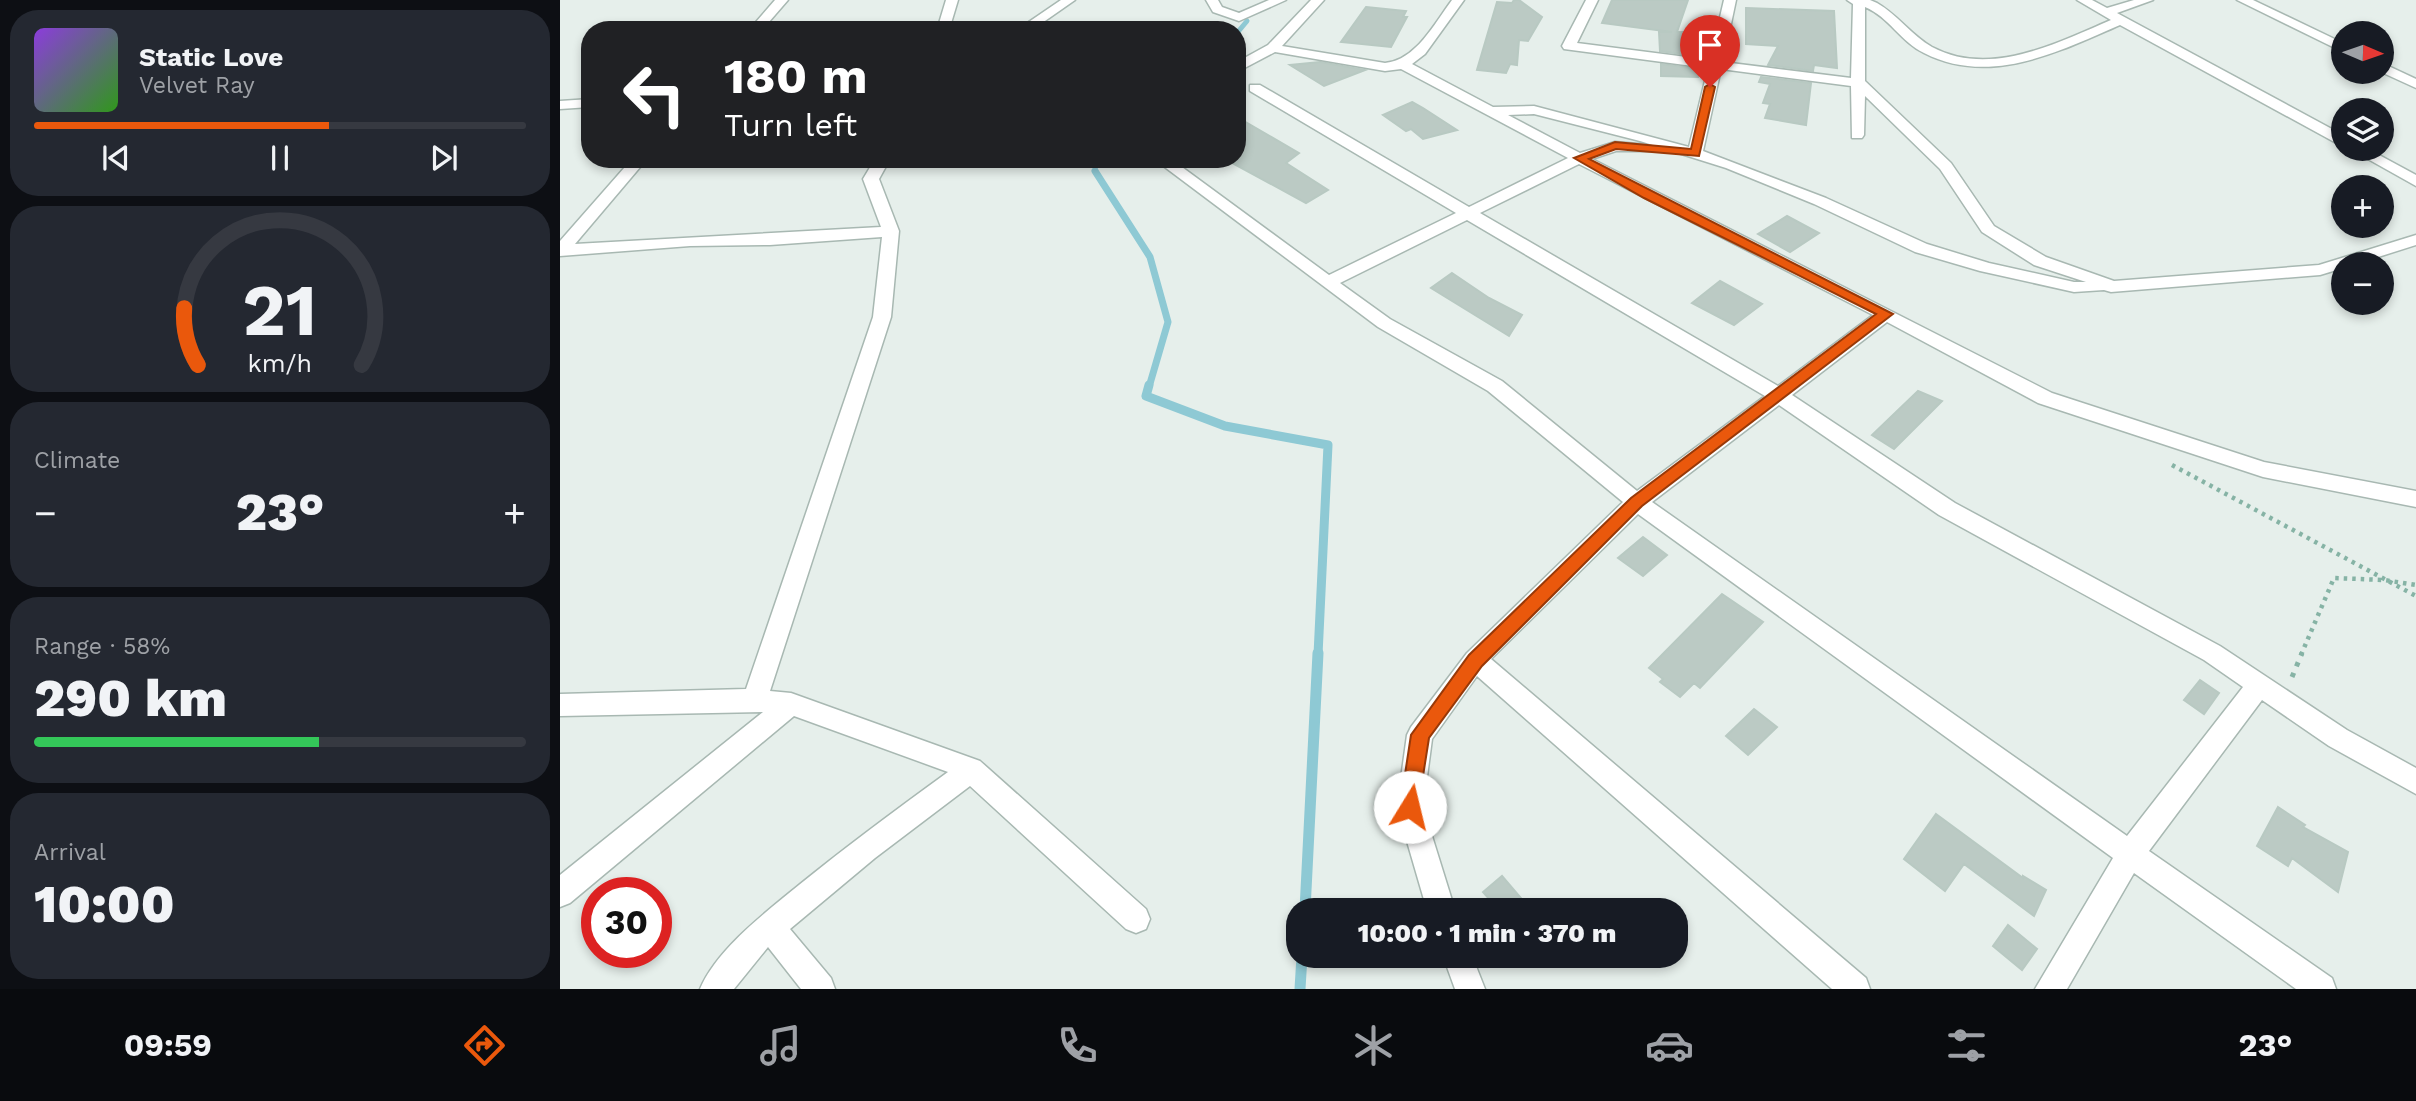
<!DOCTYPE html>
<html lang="en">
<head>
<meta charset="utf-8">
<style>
  body { margin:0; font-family:"Work Sans",sans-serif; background:#242831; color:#f1f3f6; height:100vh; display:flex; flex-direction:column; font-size:26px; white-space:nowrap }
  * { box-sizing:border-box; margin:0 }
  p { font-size:23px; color:#9ea1a6 }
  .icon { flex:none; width:38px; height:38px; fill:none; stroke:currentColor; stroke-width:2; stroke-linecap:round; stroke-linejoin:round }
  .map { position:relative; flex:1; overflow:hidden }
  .drawer { display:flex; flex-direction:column; gap:10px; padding:10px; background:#0d0f14; width:560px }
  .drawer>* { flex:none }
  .banner { position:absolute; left:21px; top:21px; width:665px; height:147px; border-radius:28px; box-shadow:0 4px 10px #0003; background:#202124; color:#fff; overflow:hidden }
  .needle { width:46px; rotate:92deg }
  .fabs { position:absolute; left:1771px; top:21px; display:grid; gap:14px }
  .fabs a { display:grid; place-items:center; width:63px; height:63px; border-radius:50%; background:#171b24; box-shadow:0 4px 10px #0003; font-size:35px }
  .speed { position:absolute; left:21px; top:877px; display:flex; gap:14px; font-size:35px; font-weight:700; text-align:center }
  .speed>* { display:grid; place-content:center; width:91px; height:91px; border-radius:50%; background:#171b24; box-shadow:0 4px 10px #0003; line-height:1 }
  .speed .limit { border:10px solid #d22; background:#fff; color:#111 }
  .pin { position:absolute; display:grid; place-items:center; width:60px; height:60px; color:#fff; margin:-72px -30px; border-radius:50% 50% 50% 0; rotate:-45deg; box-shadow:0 0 7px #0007 }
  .pin .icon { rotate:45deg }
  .me { position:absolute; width:77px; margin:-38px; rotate:9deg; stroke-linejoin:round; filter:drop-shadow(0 0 5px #0008) }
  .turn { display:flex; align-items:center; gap:24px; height:147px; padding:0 28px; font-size:32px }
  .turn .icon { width:91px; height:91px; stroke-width:2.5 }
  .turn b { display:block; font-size:49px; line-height:60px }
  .big { font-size:52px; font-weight:800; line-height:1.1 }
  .drawer .card { flex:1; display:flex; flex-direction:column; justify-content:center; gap:10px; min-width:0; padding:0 24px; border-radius:28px; background:#242831 }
  .drawer .dial { align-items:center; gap:0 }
  .dial svg { height:182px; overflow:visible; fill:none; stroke:#363941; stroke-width:7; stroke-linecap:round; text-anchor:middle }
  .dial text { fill:#f1f3f6; stroke:none }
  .song { display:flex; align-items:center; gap:21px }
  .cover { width:84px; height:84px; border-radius:10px; background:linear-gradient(135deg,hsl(270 70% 55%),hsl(110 70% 35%)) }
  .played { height:7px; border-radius:4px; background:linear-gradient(90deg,#ea580c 60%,#363941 60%) }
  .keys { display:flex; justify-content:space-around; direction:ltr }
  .heat { display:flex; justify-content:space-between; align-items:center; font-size:38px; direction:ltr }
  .charge { height:10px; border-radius:5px; background:linear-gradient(90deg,#34c759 58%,#363941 0) }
  .trip { position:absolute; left:726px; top:898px; width:402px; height:70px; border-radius:28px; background:#171b24; box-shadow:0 4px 10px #0003; font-weight:800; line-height:70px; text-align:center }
  .menu { display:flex; height:112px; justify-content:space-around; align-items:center; background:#090b0e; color:#9ea1a6 }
  .menu .icon { width:49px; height:49px }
  .menu .current { color:#ea580c }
  .menu b { font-size:32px; color:#f1f3f6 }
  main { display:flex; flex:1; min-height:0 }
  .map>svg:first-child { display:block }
</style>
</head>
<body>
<main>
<section class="drawer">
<div class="card">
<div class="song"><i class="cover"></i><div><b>Static Love</b><p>Velvet Ray</p></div></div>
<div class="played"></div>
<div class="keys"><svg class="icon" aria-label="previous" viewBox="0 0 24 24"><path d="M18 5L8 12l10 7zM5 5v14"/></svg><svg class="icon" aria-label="pause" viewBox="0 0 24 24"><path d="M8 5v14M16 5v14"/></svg><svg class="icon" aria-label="next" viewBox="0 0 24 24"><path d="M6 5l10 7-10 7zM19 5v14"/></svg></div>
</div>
<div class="card dial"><svg viewBox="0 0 100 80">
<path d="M14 69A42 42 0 1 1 86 69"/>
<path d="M14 69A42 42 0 0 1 8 44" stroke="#ea580c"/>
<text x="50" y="56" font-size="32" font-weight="700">21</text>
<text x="50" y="72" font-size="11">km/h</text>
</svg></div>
<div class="card"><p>Climate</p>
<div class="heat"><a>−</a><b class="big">23°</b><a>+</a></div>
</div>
<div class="card"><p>Range · 58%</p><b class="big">290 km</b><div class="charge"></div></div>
<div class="card"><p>Arrival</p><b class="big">10:00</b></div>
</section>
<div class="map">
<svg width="1856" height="989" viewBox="0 0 1856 989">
  <rect width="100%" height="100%" fill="#e6efeb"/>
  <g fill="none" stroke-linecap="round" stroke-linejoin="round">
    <!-- stream-far3 -->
    <path stroke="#8ec9d4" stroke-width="5" d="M 677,33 L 687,21
      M 533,159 L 536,172"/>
    <!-- stream-far2 -->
    <path stroke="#8ec9d4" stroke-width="7" d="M 535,171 L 590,257 L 608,322 L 589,387"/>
    <!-- stream-far1 -->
    <path stroke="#8ec9d4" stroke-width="9" d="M 589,385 L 586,396 L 665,426 L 768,445 L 758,655"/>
    <!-- stream -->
    <path stroke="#8ec9d4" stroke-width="11" d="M 745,910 L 758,653
      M 740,989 L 742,956"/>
  </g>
  <!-- building -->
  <path fill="#bbcac4" stroke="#b8c9c2" stroke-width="2" d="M 954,0 L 959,0 L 982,17 L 968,41 L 959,40 L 957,65 L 950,64 L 946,73 L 917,70 L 937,2 L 952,3 Z
    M 1052,0 L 1128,0 L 1117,32 L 1133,32 L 1138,56 L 1100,51 L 1099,32 L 1112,32 L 1042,23 Z
    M 806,7 L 846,11 L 843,17 L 847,17 L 831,47 L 781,42 Z
    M 1186,8 L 1274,11 L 1277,68 L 1254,65 L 1253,71 L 1208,65 L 1218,46 L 1186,44 Z
    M 760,62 L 805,70 L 764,86 L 730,65 Z
    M 1101,64 L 1139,69 L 1138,77 L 1101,76 Z
    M 1201,77 L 1251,83 L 1246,125 L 1205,118 L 1210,104 L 1203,103 L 1210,84 L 1199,82 Z
    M 852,102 L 863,108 L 897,130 L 863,139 L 851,129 L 846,131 L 823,115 Z
    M 677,117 L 739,153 L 726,163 L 768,190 L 746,203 L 665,159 L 677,159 Z
    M 1227,216 L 1259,233 L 1230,252 L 1198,234 Z
    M 892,273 L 929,298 L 962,315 L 949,336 L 871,288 Z
    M 1160,281 L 1202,304 L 1174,325 L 1132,303 Z
    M 1358,391 L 1382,401 L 1334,449 L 1312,435 Z
    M 1083,537 L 1107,555 L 1083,576 L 1058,558 Z
    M 1162,594 L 1203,622 L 1140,688 L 1134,683 L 1120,697 L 1100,682 L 1103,679 L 1089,668 Z
    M 1640,680 L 1659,693 L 1644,714 L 1624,700 Z
    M 1194,709 L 1217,727 L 1188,755 L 1166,736 Z
    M 1718,807 L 1745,825 L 1743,827 L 1788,852 L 1778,892 L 1732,858 L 1728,866 L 1697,846 Z
    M 1376,814 L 1463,878 L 1463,876 L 1486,890 L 1474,916 L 1404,864 L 1385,891 L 1344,859 Z
    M 942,876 L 971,910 L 939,910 L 923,892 Z
    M 1448,925 L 1477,949 L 1462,970 L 1433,946 Z"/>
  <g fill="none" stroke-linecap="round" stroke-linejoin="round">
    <defs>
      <path id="minor" d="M 215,0 L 228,0 L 202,30 L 189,30 Z
        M 386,0 L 398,0 L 389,30 L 377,30 Z
        M 501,0 L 515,0 L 472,30 L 457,30 Z
        M 646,0 L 658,0 L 662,7 L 679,13 L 709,0 L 726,0 L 679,21 L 653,12 Z
        M 751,0 L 764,0 L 722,46 L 825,63 C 856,60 874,24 892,0 L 904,0 L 865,54 L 852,64 L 933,107 L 974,106 L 1129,147 L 1148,68 L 1004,49 L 1002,46 L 1026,0 L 1038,0 L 1017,43 L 1150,60 L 1164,0 L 1176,0 L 1163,62 L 1291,78 L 1293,4 L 1287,0 L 1310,0 L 1317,3 C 1338,15 1351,35 1372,47 C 1430,78 1497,43 1551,20 L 1517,0 L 1532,0 L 1547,8 L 1574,0 L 1593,0 L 1557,13 L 1783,135 L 1783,145 L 1778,144 L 1560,25 C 1500,51 1430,87 1364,53 C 1341,42 1329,17 1305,7 L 1305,81 L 1391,163 L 1434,226 L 1486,257 L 1554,281 L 1759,265 L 1856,235 L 1856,245 L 1796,264 L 1783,264 L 1783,268 L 1760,275 L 1551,292 L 1544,290 L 1514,292 L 1420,271 L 1355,252 L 1254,204 L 1166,168 L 1080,141 L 974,114 L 948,115 L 1020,153 L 1055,142 L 1090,145 L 1092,148 L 1090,151 L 1056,151 L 1032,159 L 1492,393 L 1704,462 L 1856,491 L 1856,507 L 1703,477 L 1478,403 L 1327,322 L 1232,395 L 1395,503 L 1660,646 L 1787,730 L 1856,768 L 1856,794 L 1769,746 L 1702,700 L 1589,851 L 1772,978 L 1776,989 L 1736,989 L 1574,873 L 1507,989 L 1475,989 L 1553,858 L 1078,514 L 931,659 L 1306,978 L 1310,989 L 1272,989 L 917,676 L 872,739 L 863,807 L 895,910 L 867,910 L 837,807 L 847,735 L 851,727 L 907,653 L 1063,502 L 928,391 L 818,327 L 594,159 L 611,159 L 769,275 L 896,213 L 690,91 L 690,85 L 700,85 L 909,207 L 1008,158 L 841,69 L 825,71 L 715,52 L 677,72 L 677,62 L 708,45 ZM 1161,69 L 1291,86 L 1292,138 L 1302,138 L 1304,135 L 1305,96 L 1380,169 L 1422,232 L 1474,265 L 1526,282 L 1514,282 L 1429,263 L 1367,244 L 1266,198 L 1143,151 ZM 1019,164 L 1313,315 L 1218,386 L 920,213 ZM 907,220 L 1205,396 L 1077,491 L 942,381 L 830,319 L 780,283 ZM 1219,405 L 1379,515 L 1644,660 L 1683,687 L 1567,836 L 1092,502 Z
        M 1677,0 L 1693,0 L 1783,43 L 1783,52 Z
        M 1822,63 L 1856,79 L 1856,88 L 1821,72 Z
        M 30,99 L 30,107 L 0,109 L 0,101 Z
        M 1790,149 L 1808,149 L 1856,175 L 1856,186 Z
        M 72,159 L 87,159 L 15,244 L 321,227 L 303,179 L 315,159 L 330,159 L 319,179 L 339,231 L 331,317 L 210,691 L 231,693 L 420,761 L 586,909 L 590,919 L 586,929 L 576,933 L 566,929 L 410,786 L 315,858 L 230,929 L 271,978 L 275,989 L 241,989 L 208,947 L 174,989 L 140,989 C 157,949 206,912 239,885 C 287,846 337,809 388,772 L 234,716 L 10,903 L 0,907 L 0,875 L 203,712 L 0,716 L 0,694 L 186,689 L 313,317 L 322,237 L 210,245 L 130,246 L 0,256 L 0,241 Z
        M 883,956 L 912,956 L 925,989 L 895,989 Z"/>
    </defs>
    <!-- minor casing -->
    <use href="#minor" stroke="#a8b8b2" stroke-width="3"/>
    <!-- path-far1 -->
    <path stroke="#86b3a5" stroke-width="4.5" stroke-dasharray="3.5 5" stroke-linecap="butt" d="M 1612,465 L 1856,596
      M 1741,655 L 1774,578 L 1824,580 L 1856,585"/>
    <!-- path -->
    <path stroke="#86b3a5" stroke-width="5" stroke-dasharray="4.5 7" stroke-linecap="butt" d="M 1732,677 L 1742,653"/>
    <!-- minor -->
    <use href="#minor" fill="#fff" fill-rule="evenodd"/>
  </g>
  <!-- route -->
  <path fill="#ea580c" stroke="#983908" stroke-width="2" d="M 1150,84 L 1155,87 L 1139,156 L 1056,149 L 1029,159 L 1333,314 L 1082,506 L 922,666 L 869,738 L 857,814 L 850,817 L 843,814 L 840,807 L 851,735 L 909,655 L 1071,498 L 1316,314 L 1084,198 L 1014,158 L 1055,142 L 1131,149 L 1145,87 Z"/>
</svg>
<div class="fabs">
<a><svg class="needle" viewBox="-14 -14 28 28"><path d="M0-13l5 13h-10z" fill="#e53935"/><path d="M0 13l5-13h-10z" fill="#9ea1a6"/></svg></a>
<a><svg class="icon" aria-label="layers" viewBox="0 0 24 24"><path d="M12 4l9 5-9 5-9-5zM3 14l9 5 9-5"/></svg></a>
<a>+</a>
<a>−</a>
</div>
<div class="speed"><div class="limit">30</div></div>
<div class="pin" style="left:1150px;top:87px;background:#d93025"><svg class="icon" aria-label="arrive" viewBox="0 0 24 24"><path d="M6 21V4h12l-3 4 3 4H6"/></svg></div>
<svg class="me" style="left:850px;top:807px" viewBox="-20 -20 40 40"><circle r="19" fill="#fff"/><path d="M0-13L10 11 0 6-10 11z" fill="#ea580c"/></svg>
<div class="trip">10:00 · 1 min · 370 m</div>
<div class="banner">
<div class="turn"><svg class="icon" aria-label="left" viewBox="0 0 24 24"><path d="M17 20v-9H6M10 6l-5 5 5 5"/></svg><div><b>180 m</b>Turn left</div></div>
</div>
</div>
</main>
<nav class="menu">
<b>09:59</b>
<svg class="icon current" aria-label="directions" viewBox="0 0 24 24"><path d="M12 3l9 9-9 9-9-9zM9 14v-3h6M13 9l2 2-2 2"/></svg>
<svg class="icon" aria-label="music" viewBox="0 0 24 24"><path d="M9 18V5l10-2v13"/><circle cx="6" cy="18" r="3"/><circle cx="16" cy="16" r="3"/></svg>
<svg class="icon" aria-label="phone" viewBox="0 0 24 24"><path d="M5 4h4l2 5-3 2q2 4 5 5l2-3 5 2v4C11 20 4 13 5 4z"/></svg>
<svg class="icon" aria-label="climate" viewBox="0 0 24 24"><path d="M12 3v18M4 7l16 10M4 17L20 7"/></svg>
<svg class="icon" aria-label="car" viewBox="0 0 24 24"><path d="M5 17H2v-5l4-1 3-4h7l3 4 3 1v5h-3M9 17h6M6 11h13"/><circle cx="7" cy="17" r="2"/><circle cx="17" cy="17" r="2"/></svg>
<svg class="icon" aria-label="filters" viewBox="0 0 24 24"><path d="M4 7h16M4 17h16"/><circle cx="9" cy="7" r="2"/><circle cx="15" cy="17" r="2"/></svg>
<b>23°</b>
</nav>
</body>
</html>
